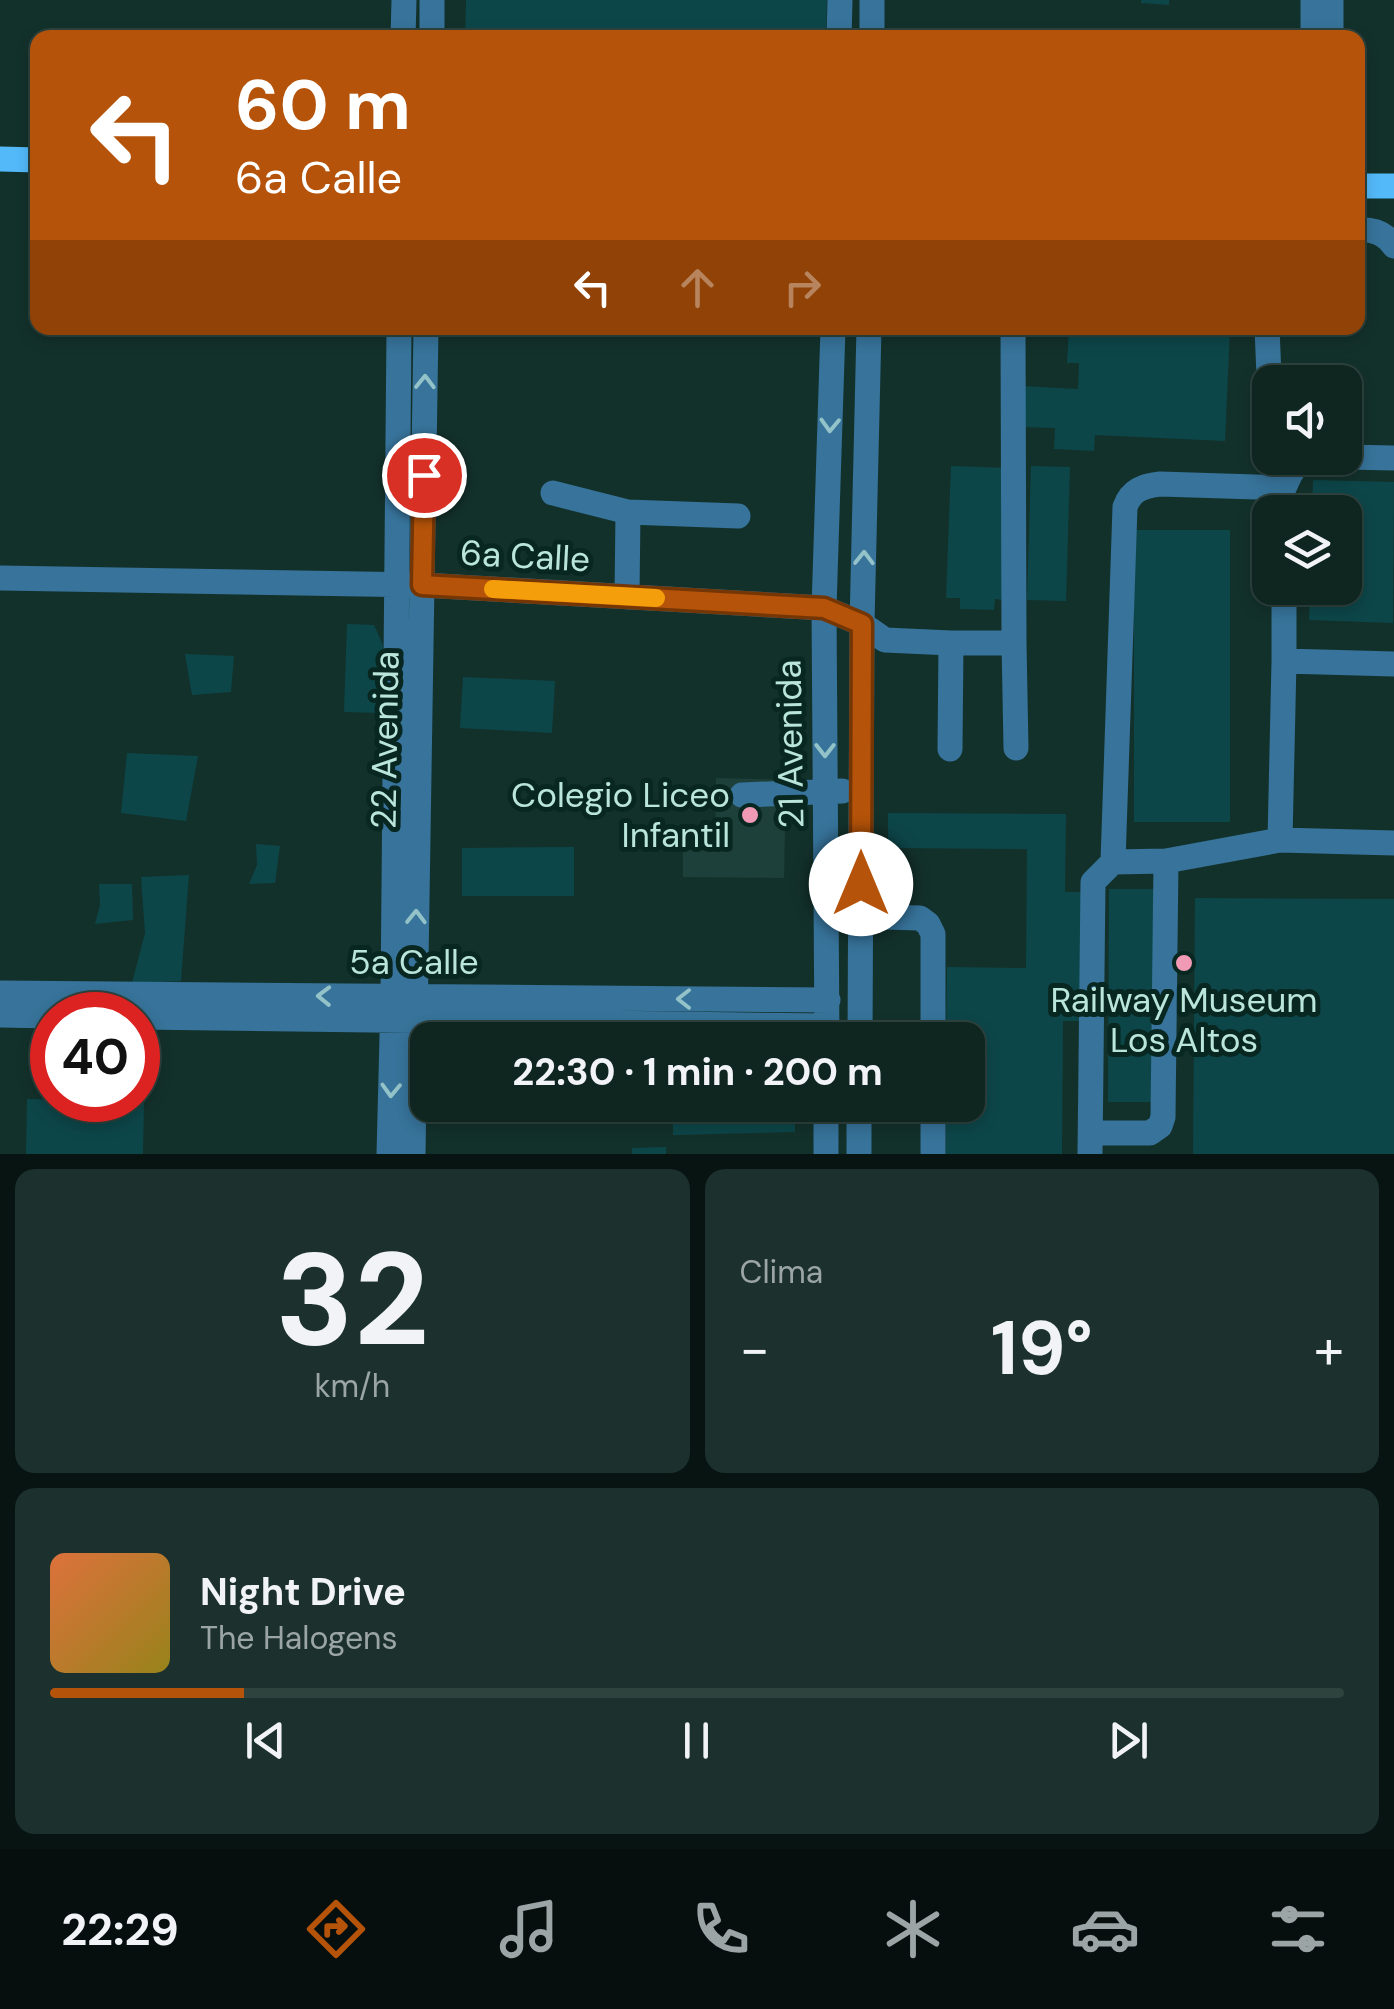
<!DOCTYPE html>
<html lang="es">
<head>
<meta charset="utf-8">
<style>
  body { margin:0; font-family:"DM Sans",sans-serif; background:#1c312d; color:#f1f3f6; height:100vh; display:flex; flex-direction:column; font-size:38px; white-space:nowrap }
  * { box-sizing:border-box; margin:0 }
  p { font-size:32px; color:#9ba5a5 }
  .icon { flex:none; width:55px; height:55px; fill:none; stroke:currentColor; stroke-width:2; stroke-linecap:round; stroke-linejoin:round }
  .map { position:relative; height:1154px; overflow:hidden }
  .drawer { display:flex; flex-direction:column; gap:15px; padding:15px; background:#081412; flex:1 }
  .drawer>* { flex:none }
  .banner { position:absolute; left:30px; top:30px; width:1335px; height:305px; border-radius:20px; box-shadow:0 5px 15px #0003,0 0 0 2px #2e423e; background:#b45309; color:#fff; overflow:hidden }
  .buttons { position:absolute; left:1252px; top:365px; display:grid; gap:20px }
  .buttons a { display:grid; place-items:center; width:110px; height:110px; border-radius:20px; background:#0e2520; box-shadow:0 5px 15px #0003,0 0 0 2px #2e423e; font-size:50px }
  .speed { position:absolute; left:30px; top:992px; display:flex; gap:20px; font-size:50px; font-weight:700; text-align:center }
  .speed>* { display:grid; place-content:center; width:130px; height:130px; border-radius:50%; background:#0e2520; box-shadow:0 5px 15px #0003,0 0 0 2px #2e423e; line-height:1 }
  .speed .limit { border:15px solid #d22; background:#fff; color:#111 }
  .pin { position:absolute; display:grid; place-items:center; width:85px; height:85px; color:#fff; margin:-42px; border:5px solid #fff; border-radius:50%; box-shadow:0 2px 10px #0007 }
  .me { position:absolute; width:110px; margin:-55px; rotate:0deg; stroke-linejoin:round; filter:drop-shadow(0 0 8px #0008) }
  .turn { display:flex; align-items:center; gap:35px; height:210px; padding:0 40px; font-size:45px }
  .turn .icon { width:130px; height:130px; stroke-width:2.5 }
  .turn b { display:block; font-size:70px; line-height:85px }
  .lanes { display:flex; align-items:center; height:95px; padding:0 40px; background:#0003; justify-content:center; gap:50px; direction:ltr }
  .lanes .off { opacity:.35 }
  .big { font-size:75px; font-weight:700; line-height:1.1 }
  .drawer .tile { flex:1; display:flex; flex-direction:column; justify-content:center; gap:15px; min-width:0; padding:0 35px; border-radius:20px; background:#1c312d }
  .drawer .dial { align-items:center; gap:0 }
  .dial b { font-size:130px; line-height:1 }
  .song { display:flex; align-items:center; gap:30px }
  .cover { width:120px; height:120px; border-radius:15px; background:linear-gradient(135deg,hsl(20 70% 55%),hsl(50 70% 35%)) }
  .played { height:10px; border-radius:5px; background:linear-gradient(90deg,#b45309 15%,#2e423e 15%) }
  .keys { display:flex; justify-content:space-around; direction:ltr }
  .heat { display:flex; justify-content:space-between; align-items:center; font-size:55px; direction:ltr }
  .drawer .tiles { flex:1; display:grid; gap:15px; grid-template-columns:1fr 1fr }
  .tile:last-child { grid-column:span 2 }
  .trip { position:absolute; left:410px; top:1022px; width:575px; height:100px; border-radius:20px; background:#0e2520; box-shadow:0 5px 15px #0003,0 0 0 2px #2e423e; font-weight:700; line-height:100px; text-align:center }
  .dock { display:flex; height:160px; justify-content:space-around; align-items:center; background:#060f0d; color:#9ba5a5 }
  .dock .icon { width:70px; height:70px }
  .dock .current { color:#b45309 }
  .dock b { font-size:45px; color:#f1f3f6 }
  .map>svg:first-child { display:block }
</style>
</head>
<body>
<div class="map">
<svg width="1394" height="1154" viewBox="0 0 1394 1154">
  <rect width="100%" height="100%" fill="#13312b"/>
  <!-- built -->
  <path fill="#1e403a" d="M 716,778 L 786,780 L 784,878 L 683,877 L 683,850 L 715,850 Z"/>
  <!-- building -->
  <path fill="#0d4649" d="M 466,0 L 827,0 L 826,38 L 465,38 Z
    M 1141,0 L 1169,0 L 1169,5 L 1141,3 Z
    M 1080,30 L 1142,30 L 1142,38 L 1080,38 Z
    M 1069,328 L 1230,328 L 1225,441 L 1095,435 L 1094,451 L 1054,449 L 1055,428 L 1021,427 L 1022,386 L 1078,389 L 1079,363 L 1067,363 Z
    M 951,466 L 1009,468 L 1004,600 L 995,599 L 994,610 L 960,609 L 960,598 L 946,598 Z
    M 1031,466 L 1070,467 L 1066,601 L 1027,600 Z
    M 1313,480 L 1394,482 L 1393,623 L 1309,620 L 1310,588 L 1345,588 L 1345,512 L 1312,512 Z
    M 1134,530 L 1230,530 L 1230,822 L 1134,822 Z
    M 347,624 L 374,625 L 383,645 L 381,713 L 344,712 Z
    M 185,654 L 234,656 L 231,692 L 192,695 Z
    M 463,677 L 555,681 L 552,733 L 460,728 Z
    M 127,753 L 198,756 L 186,821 L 121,813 Z
    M 888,813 L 1066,814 L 1065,892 L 1086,892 L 1086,1021 L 1063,1021 L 1062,1154 L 946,1154 L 946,1105 L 968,1105 L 968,1040 L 946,1040 L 947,967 L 1026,968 L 1027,849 L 888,848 Z
    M 256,844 L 280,846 L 275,883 L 249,884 L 257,865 Z
    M 574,847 L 574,896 L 462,896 L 462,848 Z
    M 189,875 L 181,981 L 132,983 L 145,933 L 141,877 Z
    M 99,884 L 132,884 L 133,920 L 95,924 L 100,905 Z
    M 1109,889 L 1156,889 L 1156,1102 L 1108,1102 Z
    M 1195,898 L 1394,899 L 1394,1154 L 1193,1154 Z
    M 138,1050 L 145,1050 L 143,1154 L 26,1154 L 27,1099 L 138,1100 Z
    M 704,1105 L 795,1105 L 795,1132 L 673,1135 L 673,1122 L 704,1121 Z
    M 666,1147 L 666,1154 L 632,1154 L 632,1148 Z"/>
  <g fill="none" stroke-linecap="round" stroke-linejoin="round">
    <!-- minor -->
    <path stroke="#37739a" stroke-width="25" d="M 1313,0 L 1313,38
      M 1331,0 L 1331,38
      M 403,38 L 404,0
      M 432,38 L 432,0
      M 839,38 L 840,0
      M 872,38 L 872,0
      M 1358,230 C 1373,229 1385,233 1394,246
      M 1013,328 L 1014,643
      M 1267,328 L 1270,400
      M 1345,457 L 1394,458
      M 553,493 L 628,512 L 627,597
      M 628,512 L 738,516
      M 0,578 L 423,585 L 824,608 L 862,624 L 885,640 L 951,643 L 1014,643 L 1016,748
      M 1284,588 L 1284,661 L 1394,664
      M 1284,661 L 1280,840 L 1394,843
      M 950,749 L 951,643
      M 742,795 L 842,791
      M 1113,862 L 1166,861 L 1280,840
      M 847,916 L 920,918 L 928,924 L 933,934 L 933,1040
      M 0,993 L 828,1000
      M 0,1015 L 52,1016
      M 138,1017 L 828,1026
      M 827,1040 L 824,608 L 833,328
      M 860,1040 L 862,624 L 869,328
      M 1092,1133 L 1150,1133 L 1160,1126 L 1163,1117 L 1166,861
      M 389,1154 L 393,997 L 399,328
      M 413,1154 L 426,328
      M 826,1154 L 826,1105
      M 859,1154 L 859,1105
      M 933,1154 L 933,1105
      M 1090,1154 L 1093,882 L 1113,862 L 1125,507 C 1131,490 1143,486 1160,484 L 1284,488 C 1293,467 1296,460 1320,458"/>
    <!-- major -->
    <path stroke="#53b9f9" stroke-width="25" d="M 0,159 L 38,160
      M 1358,186 L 1394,186"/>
  </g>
  <!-- one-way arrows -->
  <defs><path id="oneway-chevron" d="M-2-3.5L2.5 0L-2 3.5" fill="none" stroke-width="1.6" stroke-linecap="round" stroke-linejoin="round" transform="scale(2.5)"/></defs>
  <g stroke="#93c3c8">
    <use href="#oneway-chevron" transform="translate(425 382) rotate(-89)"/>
    <use href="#oneway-chevron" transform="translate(830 425) rotate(92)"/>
    <use href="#oneway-chevron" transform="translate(864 558) rotate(-89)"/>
    <use href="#oneway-chevron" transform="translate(825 750) rotate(90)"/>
    <use href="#oneway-chevron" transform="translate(416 917) rotate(-89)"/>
    <use href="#oneway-chevron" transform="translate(324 996) rotate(-179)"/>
    <use href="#oneway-chevron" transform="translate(684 999) rotate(-180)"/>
    <use href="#oneway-chevron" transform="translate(391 1090) rotate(92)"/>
  </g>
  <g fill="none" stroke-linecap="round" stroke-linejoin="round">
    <defs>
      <path id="route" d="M 424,475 L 422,585 L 824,608 L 862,624 L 861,884"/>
    </defs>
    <!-- route casing -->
    <use href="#route" stroke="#753606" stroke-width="25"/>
    <!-- route -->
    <use href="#route" stroke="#b45309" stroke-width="18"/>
    <!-- slow -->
    <path stroke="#f59e0b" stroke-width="18" d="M 493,589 L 656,598"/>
  </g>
  <!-- markers -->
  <g fill="#f09ab5" stroke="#082721" stroke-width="4">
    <circle cx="750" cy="815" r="10"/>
    <circle cx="1184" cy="963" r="10"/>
  </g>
  <g text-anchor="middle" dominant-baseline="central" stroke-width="10" stroke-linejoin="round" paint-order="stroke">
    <!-- street labels -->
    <g font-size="35" fill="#bae5db" stroke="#082721">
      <text transform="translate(525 556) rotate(3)">6a Calle</text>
      <text transform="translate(385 740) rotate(-89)">22 Avenida</text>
      <text transform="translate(790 744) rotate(-91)">21 Avenida</text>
      <text x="414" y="962">5a Calle</text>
    </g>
    <!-- poi labels -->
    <g font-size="35" fill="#bae5db" stroke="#082721" text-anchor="end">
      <text x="730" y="795">Colegio Liceo<tspan x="730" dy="40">Infantil</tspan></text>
      <text x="1184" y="1000" text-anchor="middle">Railway Museum<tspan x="1184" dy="40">Los Altos</tspan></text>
    </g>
  </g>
</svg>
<div class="buttons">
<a><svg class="icon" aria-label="sound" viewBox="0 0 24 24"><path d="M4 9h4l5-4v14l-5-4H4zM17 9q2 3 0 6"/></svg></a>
<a><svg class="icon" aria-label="layers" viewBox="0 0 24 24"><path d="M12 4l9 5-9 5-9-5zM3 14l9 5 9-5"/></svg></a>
</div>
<div class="speed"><div class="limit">40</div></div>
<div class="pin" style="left:424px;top:475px;background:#d93025"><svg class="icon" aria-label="arrive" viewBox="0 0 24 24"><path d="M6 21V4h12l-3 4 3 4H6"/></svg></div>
<svg class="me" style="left:861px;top:884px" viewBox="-20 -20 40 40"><circle r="19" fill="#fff"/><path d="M0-13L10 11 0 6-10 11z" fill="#b45309"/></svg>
<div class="trip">22:30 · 1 min · 200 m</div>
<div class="banner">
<div class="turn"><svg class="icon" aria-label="left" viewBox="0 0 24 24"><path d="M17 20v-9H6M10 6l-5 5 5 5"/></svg><div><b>60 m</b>6a Calle</div></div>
<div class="lanes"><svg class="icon" aria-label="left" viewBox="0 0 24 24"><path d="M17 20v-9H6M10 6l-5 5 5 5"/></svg><svg class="icon off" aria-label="ahead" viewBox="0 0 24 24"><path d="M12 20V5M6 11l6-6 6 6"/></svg><svg class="icon off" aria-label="right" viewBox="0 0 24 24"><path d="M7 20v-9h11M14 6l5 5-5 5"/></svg></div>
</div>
</div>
<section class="drawer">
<div class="tiles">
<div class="tile dial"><b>32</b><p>km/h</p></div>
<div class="tile"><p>Clima</p>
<div class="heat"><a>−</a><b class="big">19°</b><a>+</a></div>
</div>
<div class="tile">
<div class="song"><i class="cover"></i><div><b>Night Drive</b><p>The Halogens</p></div></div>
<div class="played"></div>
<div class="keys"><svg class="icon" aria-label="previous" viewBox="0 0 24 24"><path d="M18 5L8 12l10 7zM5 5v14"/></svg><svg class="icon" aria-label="pause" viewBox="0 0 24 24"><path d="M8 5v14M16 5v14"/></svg><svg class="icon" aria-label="next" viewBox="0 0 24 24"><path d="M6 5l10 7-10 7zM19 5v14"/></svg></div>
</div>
</div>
</section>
<nav class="dock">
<b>22:29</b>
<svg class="icon current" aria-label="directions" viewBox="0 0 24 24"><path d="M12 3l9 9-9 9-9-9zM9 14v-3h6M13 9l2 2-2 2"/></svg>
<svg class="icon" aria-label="music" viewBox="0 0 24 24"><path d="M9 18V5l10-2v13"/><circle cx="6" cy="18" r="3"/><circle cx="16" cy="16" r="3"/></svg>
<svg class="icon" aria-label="phone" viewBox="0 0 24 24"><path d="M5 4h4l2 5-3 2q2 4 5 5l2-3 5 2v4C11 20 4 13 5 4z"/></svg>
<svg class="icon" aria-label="climate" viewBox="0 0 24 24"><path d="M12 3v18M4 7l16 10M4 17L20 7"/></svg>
<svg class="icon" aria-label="car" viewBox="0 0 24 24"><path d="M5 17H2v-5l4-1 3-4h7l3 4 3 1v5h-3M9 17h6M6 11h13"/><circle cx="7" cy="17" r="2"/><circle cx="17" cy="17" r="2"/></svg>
<svg class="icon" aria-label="filters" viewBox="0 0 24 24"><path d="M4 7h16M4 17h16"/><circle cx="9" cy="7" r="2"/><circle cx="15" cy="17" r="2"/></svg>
</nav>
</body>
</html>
